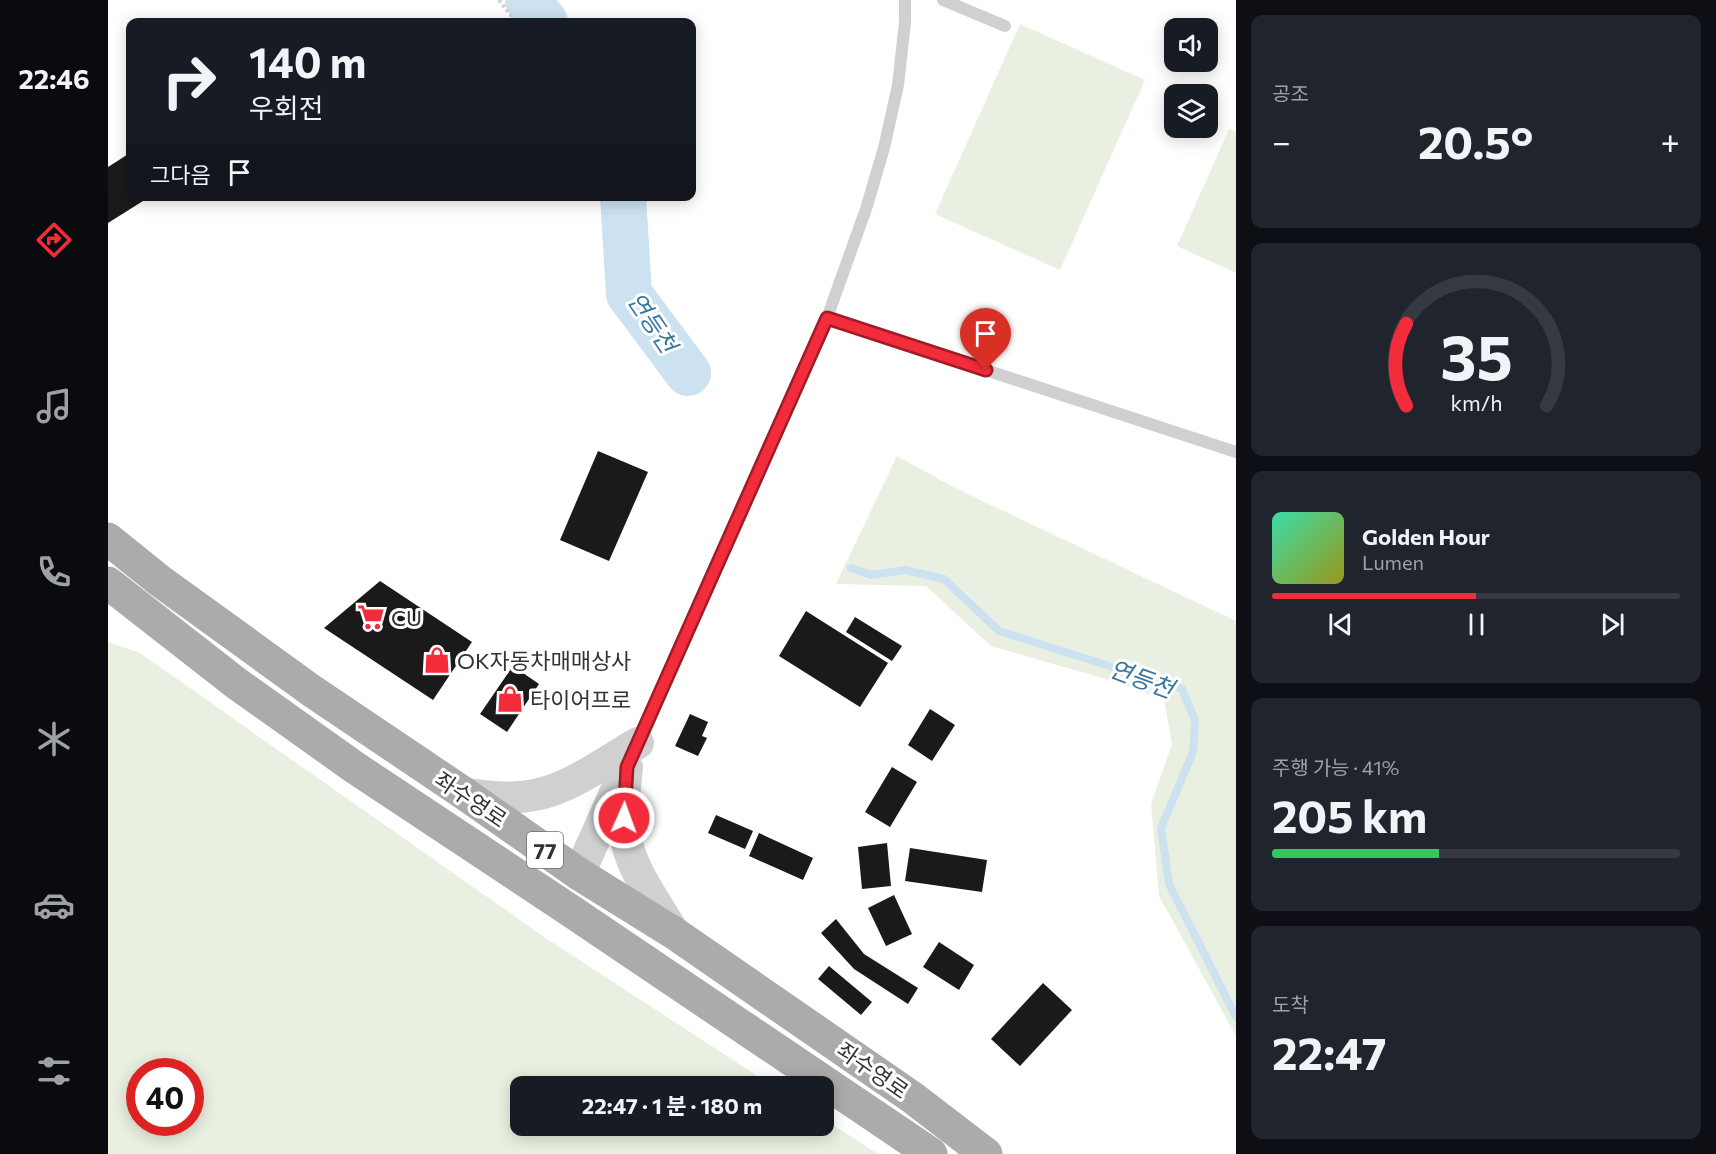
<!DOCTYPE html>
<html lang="ko">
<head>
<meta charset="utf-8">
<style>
  body { margin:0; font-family:Commissioner,"Noto Sans KR",sans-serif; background:#20242c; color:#f1f3f6; height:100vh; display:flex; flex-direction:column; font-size:22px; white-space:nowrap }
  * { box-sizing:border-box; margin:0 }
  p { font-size:20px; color:#9ea1a6 }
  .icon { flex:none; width:33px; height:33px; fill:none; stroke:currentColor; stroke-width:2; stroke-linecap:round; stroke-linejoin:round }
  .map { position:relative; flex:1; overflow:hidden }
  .sheet { display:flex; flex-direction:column; gap:15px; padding:15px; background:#0d0f14; width:480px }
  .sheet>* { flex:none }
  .banner { position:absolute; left:18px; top:18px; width:570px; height:183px; border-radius:12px; box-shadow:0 3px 15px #0003; background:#171b24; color:#f1f3f6; overflow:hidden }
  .controls { position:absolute; left:1056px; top:18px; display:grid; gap:12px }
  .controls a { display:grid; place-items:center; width:54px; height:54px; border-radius:12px; background:#171b24; box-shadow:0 3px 15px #0003; font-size:30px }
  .speed { position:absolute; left:18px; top:1058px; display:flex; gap:12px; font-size:30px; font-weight:700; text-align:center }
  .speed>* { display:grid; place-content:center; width:78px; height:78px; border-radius:50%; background:#171b24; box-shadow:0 3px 15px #0003; line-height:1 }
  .speed .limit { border:9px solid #d22; background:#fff; color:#111 }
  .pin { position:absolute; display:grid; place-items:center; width:51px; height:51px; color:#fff; margin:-62px -26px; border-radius:50% 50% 50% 0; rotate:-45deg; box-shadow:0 0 6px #0007 }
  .pin .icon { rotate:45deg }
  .me { position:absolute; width:66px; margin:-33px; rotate:2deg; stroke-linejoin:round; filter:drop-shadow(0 0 4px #0008) }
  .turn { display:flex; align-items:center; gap:21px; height:126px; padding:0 24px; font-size:27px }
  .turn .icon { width:78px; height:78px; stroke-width:2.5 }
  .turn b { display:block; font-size:42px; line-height:51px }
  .then { display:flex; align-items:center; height:57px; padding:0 24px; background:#0003; gap:12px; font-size:22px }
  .big { font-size:45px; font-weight:700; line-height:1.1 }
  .sheet .widget { flex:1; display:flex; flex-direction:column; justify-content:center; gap:9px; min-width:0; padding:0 21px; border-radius:12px; background:#20242c }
  .sheet .dial { align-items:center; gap:0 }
  .dial svg { height:156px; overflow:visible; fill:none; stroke:#363941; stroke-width:7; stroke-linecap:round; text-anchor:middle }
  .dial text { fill:#f1f3f6; stroke:none }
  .song { display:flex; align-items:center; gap:18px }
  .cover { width:72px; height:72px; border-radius:9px; background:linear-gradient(135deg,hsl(160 70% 55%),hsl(60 70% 35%)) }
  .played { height:6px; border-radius:3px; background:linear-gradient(90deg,#f32c3b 50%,#363941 50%) }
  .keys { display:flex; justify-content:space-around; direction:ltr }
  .heat { display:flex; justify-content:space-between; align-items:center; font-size:33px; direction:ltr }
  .charge { height:9px; border-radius:4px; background:linear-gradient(90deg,#34c759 41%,#363941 0) }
  .trip { position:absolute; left:402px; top:1076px; width:324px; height:60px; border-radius:12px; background:#171b24; box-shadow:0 3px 15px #0003; font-weight:700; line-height:60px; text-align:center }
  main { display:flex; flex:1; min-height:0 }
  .tabs { display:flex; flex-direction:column; width:108px; justify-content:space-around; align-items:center; background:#090b0e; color:#9ea1a6 }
  .tabs .icon { width:42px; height:42px }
  .tabs .on { color:#f32c3b }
  .tabs b { font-size:27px; color:#f1f3f6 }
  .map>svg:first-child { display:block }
</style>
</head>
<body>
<main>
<nav class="tabs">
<b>22:46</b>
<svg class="icon on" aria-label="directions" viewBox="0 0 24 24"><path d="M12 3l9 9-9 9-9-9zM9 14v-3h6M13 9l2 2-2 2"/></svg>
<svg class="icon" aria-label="music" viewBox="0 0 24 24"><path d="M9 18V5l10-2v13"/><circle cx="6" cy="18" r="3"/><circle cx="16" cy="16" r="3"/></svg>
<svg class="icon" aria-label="phone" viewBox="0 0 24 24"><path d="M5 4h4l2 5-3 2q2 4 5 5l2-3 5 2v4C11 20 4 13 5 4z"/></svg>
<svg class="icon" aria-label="climate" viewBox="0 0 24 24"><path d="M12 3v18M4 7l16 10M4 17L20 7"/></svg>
<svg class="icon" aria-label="car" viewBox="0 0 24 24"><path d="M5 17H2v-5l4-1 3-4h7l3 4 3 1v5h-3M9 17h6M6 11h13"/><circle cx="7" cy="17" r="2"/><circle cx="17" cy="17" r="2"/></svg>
<svg class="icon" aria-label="filters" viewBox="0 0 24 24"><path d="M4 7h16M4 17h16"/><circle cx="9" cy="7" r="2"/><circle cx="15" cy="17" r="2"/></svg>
</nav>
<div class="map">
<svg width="1128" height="1154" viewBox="0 0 1128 1154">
  <rect width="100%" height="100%" fill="#fff"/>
  <!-- green -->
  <path fill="#e9f0e1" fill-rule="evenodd" d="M 912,24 L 1037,80 L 952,270 L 827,214 Z
    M 1121,129 L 1128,132 L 1128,273 L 1069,246 Z
    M 789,456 L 849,489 L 1128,621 L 1128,1036 L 1051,896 L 1043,804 L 1064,744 L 1056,700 L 1008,682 L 883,646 L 818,586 L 728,584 Z
    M 0,642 L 32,653 L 436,937 L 665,1086 L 412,1086 L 412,1125 L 716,1125 L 716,1119 L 770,1154 L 0,1154 ZM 32,1071 L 82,1071 L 82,1122 L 32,1122 Z"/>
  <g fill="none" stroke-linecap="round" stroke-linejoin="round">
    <!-- stream -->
    <path stroke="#cce2f0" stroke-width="8" d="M 743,568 L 763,575 L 797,570 L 836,579 L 891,631 L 1074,689 L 1087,720 L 1085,752 L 1053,828 L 1061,884 L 1128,1017"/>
    <!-- river -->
    <path stroke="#cce2f0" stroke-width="46" d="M 420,0 L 437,22
      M 515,196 L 521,294 L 580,373"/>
  </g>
  <!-- building -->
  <path fill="#1a1a1a" d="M 22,153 L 22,196 L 43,196 L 0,223 L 0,167 Z
    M 490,451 L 540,472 L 501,561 L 452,540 Z
    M 272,581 L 364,642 L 325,700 L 216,628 Z
    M 698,611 L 780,663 L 752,707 L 671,656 Z
    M 747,617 L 794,646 L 784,661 L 738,632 Z
    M 405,666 L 431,684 L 399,732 L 372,714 Z
    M 822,709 L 847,725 L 824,761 L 800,745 Z
    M 582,714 L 600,722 L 594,736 L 599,738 L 590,756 L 567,746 Z
    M 784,767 L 809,782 L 782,827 L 757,812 Z
    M 608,815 L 645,831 L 637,849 L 600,833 Z
    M 651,833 L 705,858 L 695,880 L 641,856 Z
    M 779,843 L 783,886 L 754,889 L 750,847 Z
    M 802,848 L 879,860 L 874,892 L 797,881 Z
    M 786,895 L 804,934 L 778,946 L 760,908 Z
    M 728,919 L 756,954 L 810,988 L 800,1004 L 746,969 L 713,933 Z
    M 831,942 L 866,965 L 851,990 L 815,967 Z
    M 721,966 L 764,1002 L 753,1015 L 710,979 Z
    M 935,983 L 964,1010 L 912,1066 L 883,1039 Z"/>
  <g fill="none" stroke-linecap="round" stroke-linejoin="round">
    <!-- path -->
    <path stroke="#d0d0d0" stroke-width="4" stroke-dasharray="3 3" stroke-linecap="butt" d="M 391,0 L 408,22"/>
    <!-- service -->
    <path stroke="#d0d0d0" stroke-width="12" d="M 835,0 L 897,26
      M 719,318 L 1128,452
      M 534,732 L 719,318 L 758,209 L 776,148 L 790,85 L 797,22 L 797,0"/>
    <!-- tertiary -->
    <path stroke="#d0d0d0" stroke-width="32" d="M 519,767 C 517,788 514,810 517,832 C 520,866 549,904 566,933
      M 357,794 C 381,797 406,800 431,794 C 464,787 500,760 530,743
      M 471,874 L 511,784"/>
    <!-- primary -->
    <path stroke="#ababab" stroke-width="33" d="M 0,539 L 52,581 L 204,691 L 357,794 L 471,874 L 566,933 L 805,1098 L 878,1154
      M 0,583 L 128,683 L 246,767 L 457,907 L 823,1154"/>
  </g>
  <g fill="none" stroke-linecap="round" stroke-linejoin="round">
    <defs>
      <path id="route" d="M 516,818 L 519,767 L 719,318 L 878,370"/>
    </defs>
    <!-- route casing -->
    <use href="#route" stroke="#9e1d26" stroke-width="15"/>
    <!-- route -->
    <use href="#route" stroke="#f32c3b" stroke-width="10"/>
  </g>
  <!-- icons -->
  <defs>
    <symbol id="supermarket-bare" viewBox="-9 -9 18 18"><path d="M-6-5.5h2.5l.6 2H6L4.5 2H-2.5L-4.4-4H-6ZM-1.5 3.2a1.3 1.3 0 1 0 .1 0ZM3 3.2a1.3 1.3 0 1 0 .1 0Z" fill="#f32c3b" stroke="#fff" stroke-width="2.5" paint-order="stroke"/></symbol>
    <symbol id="shop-bare" viewBox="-9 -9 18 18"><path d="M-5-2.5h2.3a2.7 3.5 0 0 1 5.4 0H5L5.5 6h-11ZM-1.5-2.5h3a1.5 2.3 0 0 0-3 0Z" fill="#f32c3b" stroke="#fff" stroke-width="2.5" paint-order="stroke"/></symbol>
  </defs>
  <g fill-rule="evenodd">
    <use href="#supermarket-bare" x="244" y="598" width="38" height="38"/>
    <use href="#shop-bare" x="310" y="641" width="38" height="38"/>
    <use href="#shop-bare" x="383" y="680" width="38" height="38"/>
  </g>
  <g text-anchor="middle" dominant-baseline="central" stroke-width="6" stroke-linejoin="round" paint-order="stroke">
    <!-- shield labels -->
    <rect fill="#fff" stroke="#707070" stroke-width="1.5" x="419" y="832" width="36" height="36" rx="4.5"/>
    <g font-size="21" font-weight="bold" fill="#333">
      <text x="437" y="850">77</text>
    </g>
    <!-- poi labels -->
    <g font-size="22" fill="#333" stroke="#fff" text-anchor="start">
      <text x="283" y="617">CU</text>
      <text x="349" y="660">OK자동차매매상사</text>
      <text x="422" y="699">타이어프로</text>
    </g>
    <!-- street labels -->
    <g font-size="22" fill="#333" stroke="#fff">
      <text transform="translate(363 799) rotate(34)">좌수영로</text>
      <text transform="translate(765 1070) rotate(35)">좌수영로</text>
    </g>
    <!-- water labels -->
    <g font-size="24" font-style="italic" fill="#38769e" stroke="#fff">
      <text transform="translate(545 322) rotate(56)">연등천</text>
      <text transform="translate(1034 678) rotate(20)">연등천</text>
    </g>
  </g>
</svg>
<div class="controls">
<a><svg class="icon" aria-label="sound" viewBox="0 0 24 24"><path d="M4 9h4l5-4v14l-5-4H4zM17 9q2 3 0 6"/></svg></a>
<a><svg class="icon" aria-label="layers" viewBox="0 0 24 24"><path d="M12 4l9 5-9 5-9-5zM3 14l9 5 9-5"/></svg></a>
</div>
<div class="speed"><div class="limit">40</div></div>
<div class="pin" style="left:878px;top:370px;background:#d93025"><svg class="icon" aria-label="arrive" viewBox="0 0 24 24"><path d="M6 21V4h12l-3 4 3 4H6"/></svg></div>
<svg class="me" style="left:516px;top:818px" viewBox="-20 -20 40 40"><circle r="17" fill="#f32c3b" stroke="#fff" stroke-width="3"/><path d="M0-11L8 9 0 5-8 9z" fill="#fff"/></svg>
<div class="trip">22:47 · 1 분 · 180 m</div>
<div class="banner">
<div class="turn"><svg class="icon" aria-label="right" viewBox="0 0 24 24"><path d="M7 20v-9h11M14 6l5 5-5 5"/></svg><div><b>140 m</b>우회전</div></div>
<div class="then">그다음<svg class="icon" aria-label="arrive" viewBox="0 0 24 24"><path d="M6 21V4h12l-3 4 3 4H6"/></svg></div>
</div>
</div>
<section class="sheet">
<div class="widget"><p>공조</p>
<div class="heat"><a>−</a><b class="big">20.5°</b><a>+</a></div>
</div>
<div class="widget dial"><svg viewBox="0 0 100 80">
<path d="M14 69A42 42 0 1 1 86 69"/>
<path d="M14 69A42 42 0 0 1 14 27" stroke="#f32c3b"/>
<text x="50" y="56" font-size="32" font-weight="700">35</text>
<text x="50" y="72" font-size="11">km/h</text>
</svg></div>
<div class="widget">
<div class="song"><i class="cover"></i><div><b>Golden Hour</b><p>Lumen</p></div></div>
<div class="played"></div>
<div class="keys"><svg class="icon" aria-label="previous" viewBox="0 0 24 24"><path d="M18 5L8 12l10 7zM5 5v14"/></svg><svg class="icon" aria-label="pause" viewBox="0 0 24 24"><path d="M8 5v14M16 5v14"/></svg><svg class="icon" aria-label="next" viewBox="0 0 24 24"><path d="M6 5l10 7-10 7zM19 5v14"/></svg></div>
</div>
<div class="widget"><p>주행 가능 · 41%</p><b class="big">205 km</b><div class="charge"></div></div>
<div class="widget"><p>도착</p><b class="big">22:47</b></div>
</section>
</main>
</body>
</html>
